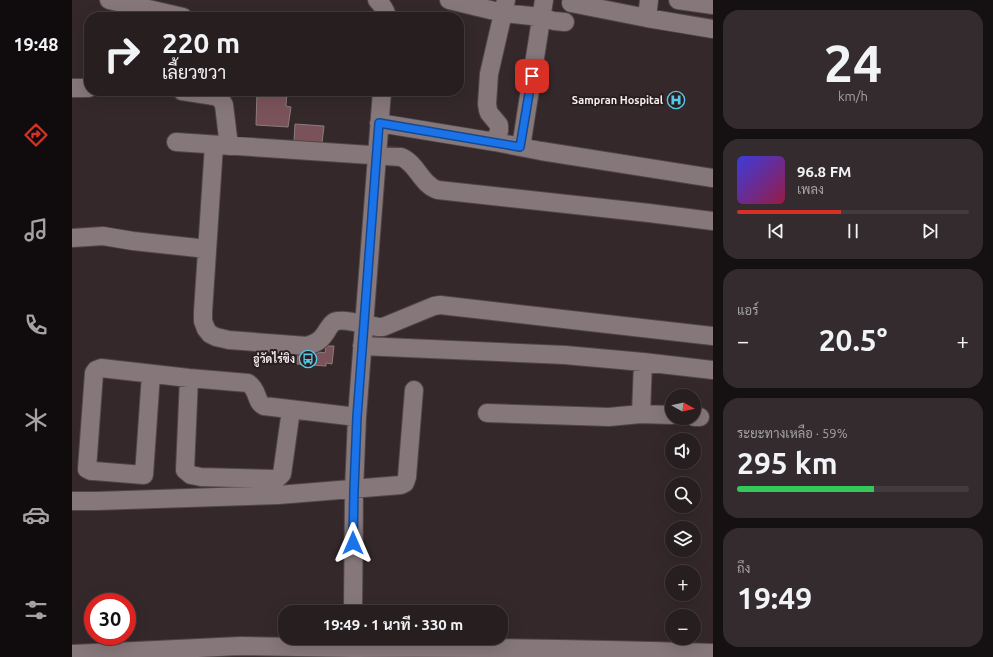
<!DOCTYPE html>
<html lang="th">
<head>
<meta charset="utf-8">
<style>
  body { margin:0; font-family:Ubuntu,Sarabun,sans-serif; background:#332b2d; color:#f1f3f6; height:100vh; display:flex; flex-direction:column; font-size:15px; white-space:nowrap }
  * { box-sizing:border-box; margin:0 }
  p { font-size:13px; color:#a4a2a5 }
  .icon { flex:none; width:22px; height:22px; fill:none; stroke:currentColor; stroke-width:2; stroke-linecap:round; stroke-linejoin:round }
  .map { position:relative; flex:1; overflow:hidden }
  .side { display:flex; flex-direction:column; gap:10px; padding:10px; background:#151012; width:280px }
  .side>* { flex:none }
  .hud { position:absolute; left:12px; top:12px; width:380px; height:84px; border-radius:16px; box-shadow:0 4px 16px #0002,0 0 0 1px #433c3e; background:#271e20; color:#f1f3f6; overflow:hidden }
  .needle { width:26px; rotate:98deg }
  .tools { position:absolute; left:593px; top:389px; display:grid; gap:8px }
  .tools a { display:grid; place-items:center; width:36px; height:36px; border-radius:50%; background:#271e20; box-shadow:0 4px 16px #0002,0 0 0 1px #433c3e; font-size:20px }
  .speed { position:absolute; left:12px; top:593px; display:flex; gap:8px; font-size:20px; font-weight:700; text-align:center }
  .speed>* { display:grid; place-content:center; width:52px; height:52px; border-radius:50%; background:#271e20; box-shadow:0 4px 16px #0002,0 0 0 1px #433c3e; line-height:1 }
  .speed .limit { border:6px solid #d22; background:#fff; color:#111 }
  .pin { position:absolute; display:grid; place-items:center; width:34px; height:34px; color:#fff; margin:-17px; border-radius:8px; box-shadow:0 2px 6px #0006 }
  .me { position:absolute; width:44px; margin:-22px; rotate:0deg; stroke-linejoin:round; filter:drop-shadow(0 0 3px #0008) }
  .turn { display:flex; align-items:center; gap:14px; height:84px; padding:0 12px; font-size:18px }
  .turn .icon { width:52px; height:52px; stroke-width:2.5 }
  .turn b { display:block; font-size:28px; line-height:34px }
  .big { font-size:30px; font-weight:700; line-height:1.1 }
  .side .tile { flex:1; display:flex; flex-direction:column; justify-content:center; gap:6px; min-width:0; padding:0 14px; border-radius:16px; background:#332b2d }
  .side .dial { align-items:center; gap:0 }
  .dial b { font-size:52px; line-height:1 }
  .song { display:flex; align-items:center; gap:12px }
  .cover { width:48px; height:48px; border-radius:6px; background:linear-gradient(135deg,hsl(240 70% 55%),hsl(340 70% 35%)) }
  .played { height:4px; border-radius:2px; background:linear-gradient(90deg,#d93025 45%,#433c3e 45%) }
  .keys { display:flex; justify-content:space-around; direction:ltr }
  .heat { display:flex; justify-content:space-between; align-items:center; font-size:22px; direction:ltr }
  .charge { height:6px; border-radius:3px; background:linear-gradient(90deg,#34c759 59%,#433c3e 0) }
  .trip { position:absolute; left:206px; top:605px; width:230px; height:40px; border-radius:16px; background:#271e20; box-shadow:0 4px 16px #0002,0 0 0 1px #433c3e; font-weight:700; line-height:40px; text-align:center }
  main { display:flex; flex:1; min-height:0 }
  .dock { display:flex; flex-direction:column; width:72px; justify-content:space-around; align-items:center; background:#100c0d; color:#a4a2a5 }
  .dock .icon { width:28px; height:28px }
  .dock .current { color:#d93025 }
  .dock b { font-size:18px; color:#f1f3f6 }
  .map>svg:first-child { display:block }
</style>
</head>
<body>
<main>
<nav class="dock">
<b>19:48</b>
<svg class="icon current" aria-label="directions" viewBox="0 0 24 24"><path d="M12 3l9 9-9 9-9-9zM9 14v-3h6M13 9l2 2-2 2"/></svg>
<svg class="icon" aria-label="music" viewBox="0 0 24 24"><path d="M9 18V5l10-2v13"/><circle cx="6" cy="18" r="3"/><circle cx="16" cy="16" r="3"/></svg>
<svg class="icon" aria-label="phone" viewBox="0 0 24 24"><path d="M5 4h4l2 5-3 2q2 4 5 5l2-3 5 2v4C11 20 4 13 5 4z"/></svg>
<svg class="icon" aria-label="climate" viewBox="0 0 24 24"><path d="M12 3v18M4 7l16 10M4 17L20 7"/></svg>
<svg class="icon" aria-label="car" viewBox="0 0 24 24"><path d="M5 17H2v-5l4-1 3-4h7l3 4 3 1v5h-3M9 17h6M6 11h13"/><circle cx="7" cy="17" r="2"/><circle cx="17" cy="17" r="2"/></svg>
<svg class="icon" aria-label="filters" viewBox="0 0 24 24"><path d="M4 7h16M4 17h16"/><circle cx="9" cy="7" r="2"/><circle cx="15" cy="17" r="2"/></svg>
</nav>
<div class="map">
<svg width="641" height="657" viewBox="0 0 641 657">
  <rect width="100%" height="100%" fill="#34282a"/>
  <!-- building -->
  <path fill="#7a535a" stroke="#8b7c7e" d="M 185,91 L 215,91 L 214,106 L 219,107 L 216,127 L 184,125 Z
    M 223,124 L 252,126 L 250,143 L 222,141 Z
    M 254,346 L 262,346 L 260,364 L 254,363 L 254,366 L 225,364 L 226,352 L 247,353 L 247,352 L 253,353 Z"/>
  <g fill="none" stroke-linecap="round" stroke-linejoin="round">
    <defs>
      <path id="minor" d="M 37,0 L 111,17
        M 305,0 C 310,5 314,10 315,17
        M 377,0 L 431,13 L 469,17 L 482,21 L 493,22
        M 606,0 L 641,5
        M 499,3 L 575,18 L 641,29
        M 575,18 L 577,0
        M 0,88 L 17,88
        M 110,91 L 142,96 C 148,97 149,100 152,105 L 157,146
        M 307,123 L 423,142 L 469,151 L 641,178
        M 104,142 L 329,157 C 345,163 349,185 366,190 L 577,213 L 641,221
        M 423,142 L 427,131 L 427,125 L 417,113 L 416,110 L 415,104 L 417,74 L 434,0
        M 142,145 L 131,312 L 131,321 L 134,329 L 138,334 L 144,337 L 157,340 L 235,346 C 247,342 250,339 256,329 C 258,326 260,323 262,322 C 270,318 296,325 306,327 L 311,327 L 362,306 L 368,305 L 641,336
        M 449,147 L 472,0
        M 0,238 L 31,236 L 61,241 L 135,249
        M 290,346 L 493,355 L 571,362 L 641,370
        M 79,374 L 72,475 L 22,471 L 19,471 L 15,469 L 22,373 L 24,370 L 29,368 L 117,378 L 176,383 C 187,390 183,402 192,406 L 285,417
        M 117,378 L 113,470 L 119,475 L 129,477 L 204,479 L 207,477 L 210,474 L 219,410
        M 415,413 L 537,417 L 569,414 L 571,362
        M 569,414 L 600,415
        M 622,417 L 628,417
        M 0,501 L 24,501 L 206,495 L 329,485 L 333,483 L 335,477 L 342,390
        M 281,612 L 282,490 L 285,417 L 310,91
        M 281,638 L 281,648 C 401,647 521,649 641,653
        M 0,654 L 168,646 L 281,648"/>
    </defs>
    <!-- minor casing -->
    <use href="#minor" stroke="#4f4647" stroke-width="20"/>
    <!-- minor -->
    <use href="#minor" stroke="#86777a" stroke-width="18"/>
  </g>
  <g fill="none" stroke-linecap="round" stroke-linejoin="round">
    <defs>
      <path id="route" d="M 281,543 L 282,490 L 285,417 L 307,123 L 448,147 L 460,76"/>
    </defs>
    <!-- route casing -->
    <use href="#route" stroke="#114b97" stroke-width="10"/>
    <!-- route -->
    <use href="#route" stroke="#1a73e8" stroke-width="7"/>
  </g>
  <!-- icons -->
  <defs>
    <symbol id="hospital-ring" viewBox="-11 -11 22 22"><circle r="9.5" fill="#2a1e20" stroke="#59c8e5" stroke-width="1.5"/><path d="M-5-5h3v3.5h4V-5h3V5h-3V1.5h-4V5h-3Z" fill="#59c8e5"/></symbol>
    <symbol id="bus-ring" viewBox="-11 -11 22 22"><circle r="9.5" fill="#2a1e20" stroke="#59c8e5" stroke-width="1.5"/><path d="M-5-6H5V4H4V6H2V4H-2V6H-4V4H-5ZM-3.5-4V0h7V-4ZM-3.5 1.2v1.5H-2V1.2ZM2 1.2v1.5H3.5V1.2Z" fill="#59c8e5"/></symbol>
  </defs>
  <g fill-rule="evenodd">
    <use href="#hospital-ring" x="594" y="90" width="20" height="20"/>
    <use href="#bus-ring" x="226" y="349" width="20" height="20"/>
  </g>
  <g text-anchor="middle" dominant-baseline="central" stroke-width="4" stroke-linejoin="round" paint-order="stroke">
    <!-- poi labels -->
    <g font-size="11" font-weight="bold" fill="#f5edee" stroke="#2a1e20" text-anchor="end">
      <text x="591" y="100">Sampran Hospital</text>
      <text x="223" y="359">อู่วัดไร่ขิง</text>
    </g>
  </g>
</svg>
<div class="tools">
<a><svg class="needle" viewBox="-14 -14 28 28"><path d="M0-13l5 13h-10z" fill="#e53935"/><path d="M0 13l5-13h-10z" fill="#a4a2a5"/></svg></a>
<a><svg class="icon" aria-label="sound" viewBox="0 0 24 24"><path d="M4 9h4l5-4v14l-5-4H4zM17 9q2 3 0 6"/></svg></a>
<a><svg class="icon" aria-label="search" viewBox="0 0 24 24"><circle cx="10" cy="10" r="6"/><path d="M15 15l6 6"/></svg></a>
<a><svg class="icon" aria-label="layers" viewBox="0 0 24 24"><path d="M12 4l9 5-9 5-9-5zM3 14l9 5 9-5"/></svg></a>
<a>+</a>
<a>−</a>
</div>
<div class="speed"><div class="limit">30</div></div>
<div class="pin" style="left:460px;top:76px;background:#d93025"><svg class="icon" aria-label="arrive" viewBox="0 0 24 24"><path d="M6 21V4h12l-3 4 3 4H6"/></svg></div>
<svg class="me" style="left:281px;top:543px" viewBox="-20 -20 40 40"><path d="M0-17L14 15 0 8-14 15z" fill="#1a73e8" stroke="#fff" stroke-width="4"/></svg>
<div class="trip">19:49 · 1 นาที · 330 m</div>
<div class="hud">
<div class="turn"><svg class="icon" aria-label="right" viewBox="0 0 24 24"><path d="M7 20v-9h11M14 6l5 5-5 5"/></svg><div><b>220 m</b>เลี้ยวขวา</div></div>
</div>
</div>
<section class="side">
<div class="tile dial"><b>24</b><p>km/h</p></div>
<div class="tile">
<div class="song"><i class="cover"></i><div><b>96.8 FM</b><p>เพลง</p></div></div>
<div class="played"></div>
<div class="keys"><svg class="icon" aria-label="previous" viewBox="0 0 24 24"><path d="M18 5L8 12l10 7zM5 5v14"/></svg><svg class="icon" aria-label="pause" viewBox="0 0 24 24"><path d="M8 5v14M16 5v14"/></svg><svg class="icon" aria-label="next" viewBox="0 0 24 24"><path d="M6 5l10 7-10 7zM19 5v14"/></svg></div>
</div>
<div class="tile"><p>แอร์</p>
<div class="heat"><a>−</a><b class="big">20.5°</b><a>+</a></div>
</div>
<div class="tile"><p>ระยะทางเหลือ · 59%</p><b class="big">295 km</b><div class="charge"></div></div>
<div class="tile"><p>ถึง</p><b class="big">19:49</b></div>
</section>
</main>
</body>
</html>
